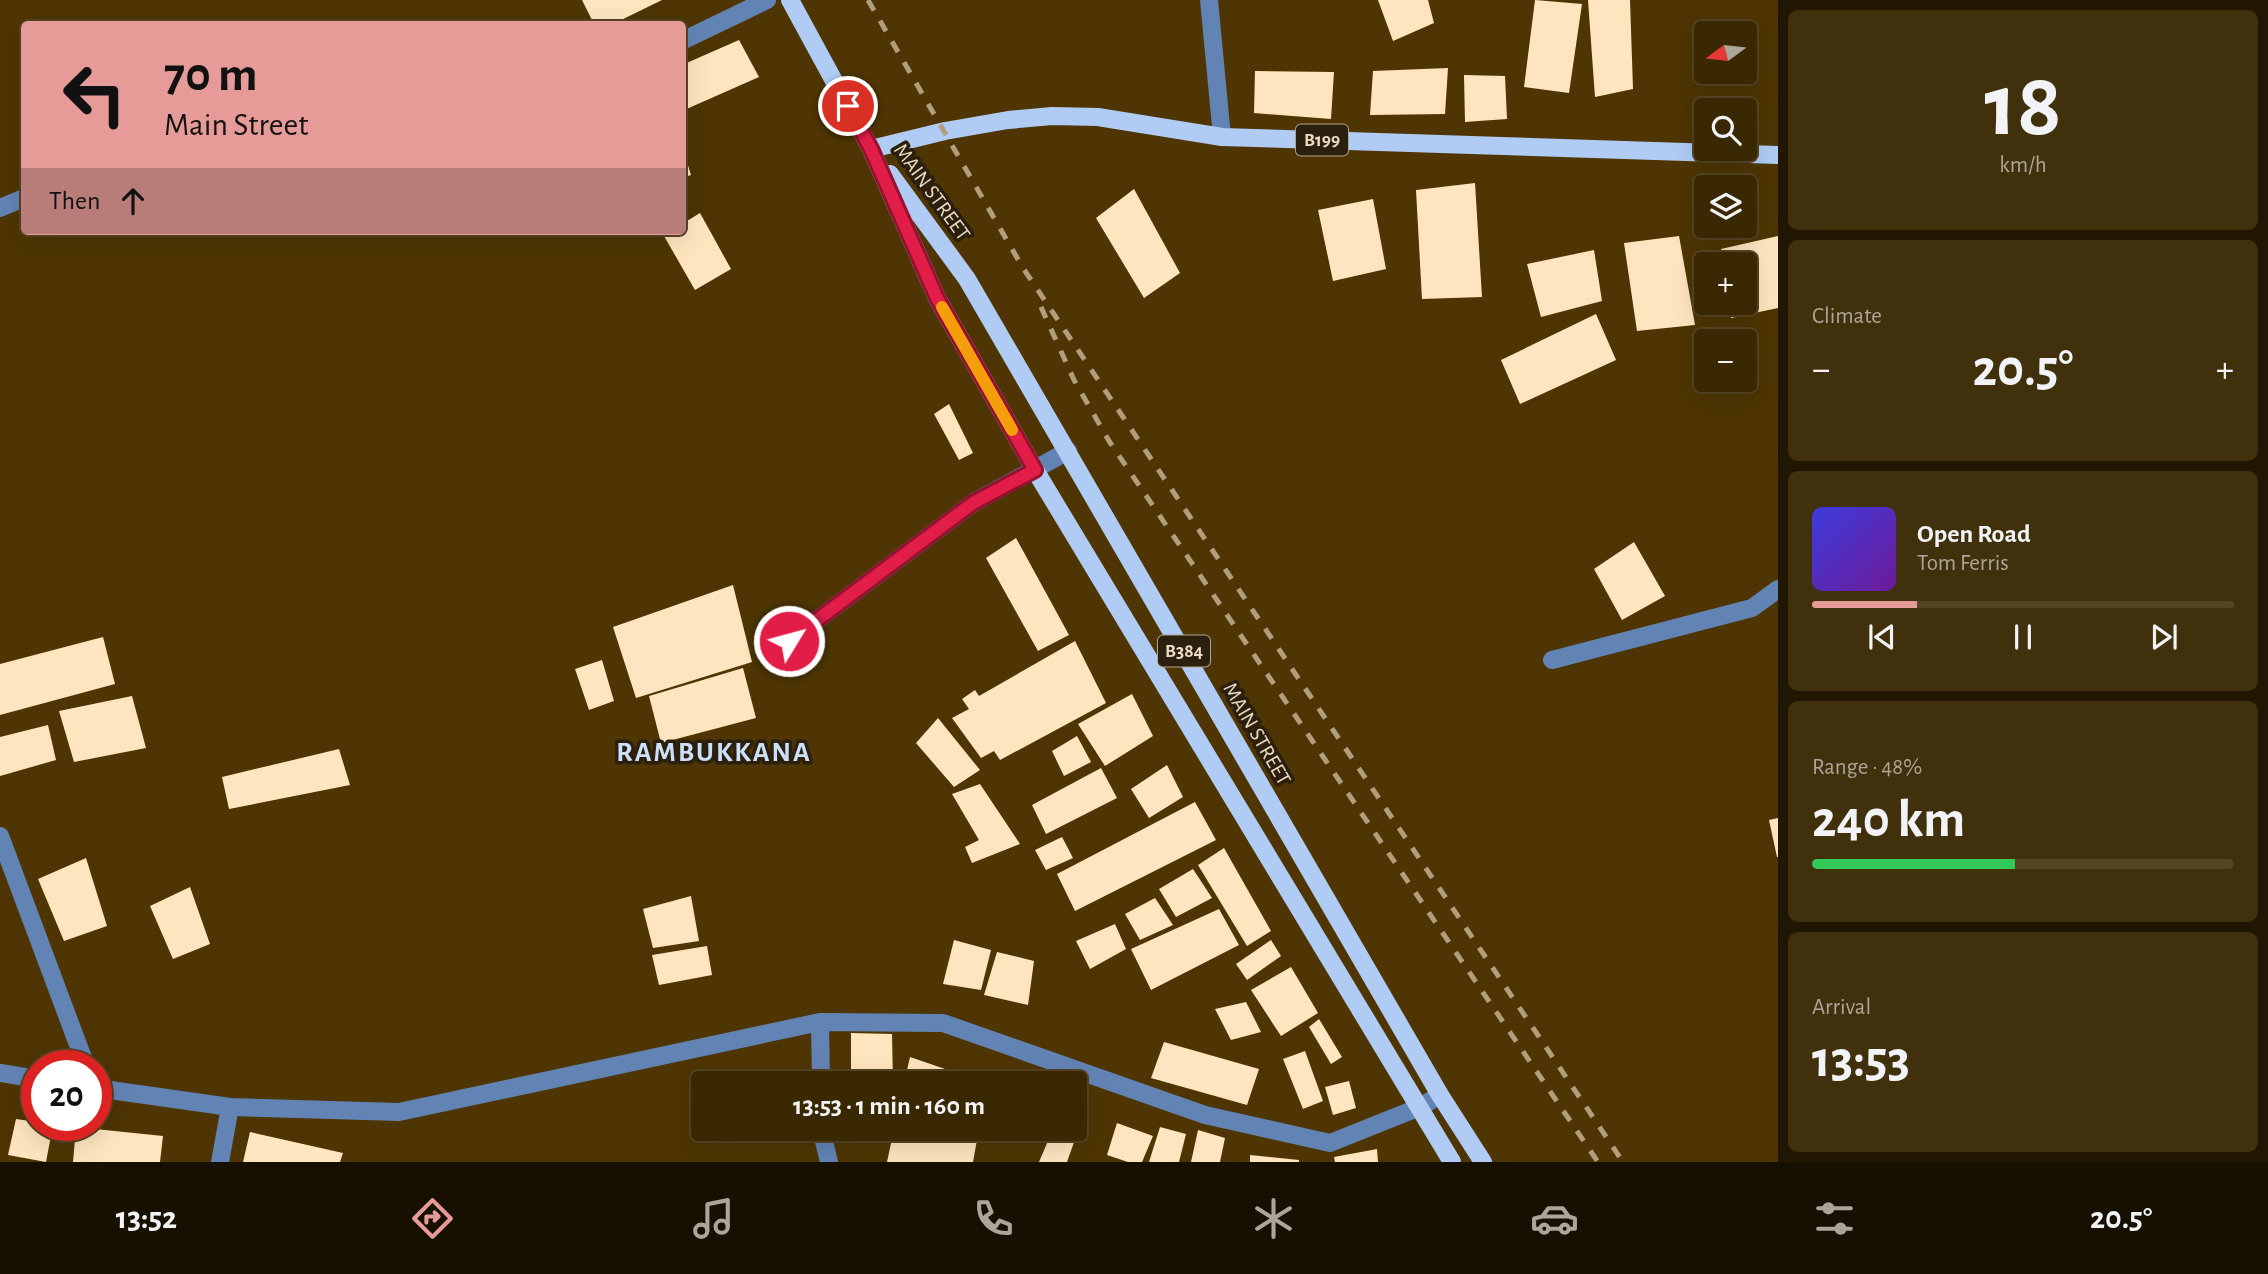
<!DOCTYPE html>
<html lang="en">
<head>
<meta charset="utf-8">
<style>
  body { margin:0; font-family:"Alegreya Sans",sans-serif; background:#41300c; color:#f1f3f6; height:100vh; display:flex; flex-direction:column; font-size:26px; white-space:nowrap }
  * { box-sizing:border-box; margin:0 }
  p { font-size:23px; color:#aba699 }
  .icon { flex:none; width:38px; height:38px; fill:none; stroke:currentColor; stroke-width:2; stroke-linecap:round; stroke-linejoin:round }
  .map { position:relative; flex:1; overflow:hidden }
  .sheet { display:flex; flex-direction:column; gap:10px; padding:10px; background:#201601; width:490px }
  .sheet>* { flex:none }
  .guide { position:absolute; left:21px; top:21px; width:665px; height:214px; border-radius:7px; box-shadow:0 7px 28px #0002,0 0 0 2px #544424; background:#e69b98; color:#111; overflow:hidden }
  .needle { width:46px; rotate:255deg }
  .fabs { position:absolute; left:1694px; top:21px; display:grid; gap:14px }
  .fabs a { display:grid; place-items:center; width:63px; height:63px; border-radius:7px; background:#3a2802; box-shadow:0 7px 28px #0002,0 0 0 2px #544424; font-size:35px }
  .speed { position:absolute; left:21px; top:1050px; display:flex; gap:14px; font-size:35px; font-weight:700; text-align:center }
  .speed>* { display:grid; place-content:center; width:91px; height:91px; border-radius:50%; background:#3a2802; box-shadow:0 7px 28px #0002,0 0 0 2px #544424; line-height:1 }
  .speed .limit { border:10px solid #d22; background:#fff; color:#111 }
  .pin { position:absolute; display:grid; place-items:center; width:60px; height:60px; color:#fff; margin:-30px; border:4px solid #fff; border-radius:50%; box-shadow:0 2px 7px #0007 }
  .me { position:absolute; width:77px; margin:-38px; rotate:53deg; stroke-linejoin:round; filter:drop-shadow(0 0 5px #0008) }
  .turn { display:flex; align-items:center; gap:24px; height:147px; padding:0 28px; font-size:32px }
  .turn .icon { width:91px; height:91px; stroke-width:2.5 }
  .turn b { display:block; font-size:49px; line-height:60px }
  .then { display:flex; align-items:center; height:66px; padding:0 28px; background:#0003; gap:14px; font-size:26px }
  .big { font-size:52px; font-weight:700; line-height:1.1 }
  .sheet .tile { flex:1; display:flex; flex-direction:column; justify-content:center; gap:10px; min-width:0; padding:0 24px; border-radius:10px; background:#41300c }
  .sheet .dial { align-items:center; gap:0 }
  .dial b { font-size:91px; line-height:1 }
  .song { display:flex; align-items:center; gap:21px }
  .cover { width:84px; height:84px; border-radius:10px; background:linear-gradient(135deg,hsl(240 70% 55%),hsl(280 70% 35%)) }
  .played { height:7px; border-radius:4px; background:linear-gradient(90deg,#e69b98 25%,#544424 25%) }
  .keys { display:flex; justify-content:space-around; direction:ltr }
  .heat { display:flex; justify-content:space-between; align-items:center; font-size:38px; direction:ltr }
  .charge { height:10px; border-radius:5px; background:linear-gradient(90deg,#34c759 48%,#544424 0) }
  .trip { position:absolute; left:691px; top:1071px; width:396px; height:70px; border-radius:7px; background:#3a2802; box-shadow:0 7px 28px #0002,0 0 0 2px #544424; font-weight:700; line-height:70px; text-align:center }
  .tabs { display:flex; height:112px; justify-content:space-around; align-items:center; background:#171001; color:#aba699 }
  .tabs .icon { width:49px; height:49px }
  .tabs .selected { color:#e69b98 }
  .tabs b { font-size:32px; color:#f1f3f6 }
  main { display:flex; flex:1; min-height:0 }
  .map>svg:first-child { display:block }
</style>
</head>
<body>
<main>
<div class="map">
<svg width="1778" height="1162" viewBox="0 0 1778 1162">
  <rect width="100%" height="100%" fill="#4e3503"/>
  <!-- building -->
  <path fill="#ffe5bf" d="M 582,0 L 662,0 L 613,24 L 594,24 Z
    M 1378,0 L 1428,0 L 1434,23 L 1393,41 Z
    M 1535,0 L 1582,4 L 1569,93 L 1524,87 Z
    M 1588,0 L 1630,0 L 1633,89 L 1595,97 Z
    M 739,40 L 759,77 L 682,111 L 682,65 Z
    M 1448,68 L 1445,114 L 1370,115 L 1373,71 Z
    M 1255,71 L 1334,72 L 1331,119 L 1254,113 Z
    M 1464,75 L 1505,76 L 1507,119 L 1465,122 Z
    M 682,146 L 691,175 L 682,178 Z
    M 1475,183 L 1482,297 L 1422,299 L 1416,190 Z
    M 1134,189 L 1180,273 L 1144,298 L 1096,218 Z
    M 1373,199 L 1386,269 L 1333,281 L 1318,210 Z
    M 700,213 L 731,269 L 695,290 L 664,236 L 672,231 L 682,231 L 682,224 Z
    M 1679,236 L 1695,325 L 1637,331 L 1624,243 Z
    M 1778,236 L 1778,308 L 1731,318 L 1729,303 L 1745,303 L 1745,264 L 1723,264 L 1721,249 Z
    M 1594,250 L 1602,301 L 1541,317 L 1527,264 Z
    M 1596,314 L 1616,360 L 1520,404 L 1501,360 Z
    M 949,404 L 973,453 L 959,460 L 934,414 Z
    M 1016,538 L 1069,635 L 1038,651 L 986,558 Z
    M 1634,542 L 1665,596 L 1622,620 L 1594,569 Z
    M 733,585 L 752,662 L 636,698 L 613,627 Z
    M 103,637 L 115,684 L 0,715 L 0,664 Z
    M 1075,641 L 1106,703 L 1000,760 L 994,751 L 981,758 L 952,718 L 969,709 L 962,699 L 975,690 L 979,696 Z
    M 602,660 L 614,701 L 589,710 L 575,669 Z
    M 743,668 L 756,718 L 661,743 L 649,696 Z
    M 1132,694 L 1153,736 L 1105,766 L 1078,724 Z
    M 132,696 L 146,748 L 74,762 L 59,711 Z
    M 938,718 L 980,770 L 954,787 L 916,743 Z
    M 48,725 L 56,760 L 0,776 L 0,737 Z
    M 1077,736 L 1091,762 L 1064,776 L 1052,751 Z
    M 339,749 L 350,785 L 229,809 L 222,777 Z
    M 1167,765 L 1183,797 L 1149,818 L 1131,789 Z
    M 1101,768 L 1117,798 L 1046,834 L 1032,805 Z
    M 980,784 L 1020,844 L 972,863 L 965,847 L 979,840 L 952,794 Z
    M 1195,802 L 1216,840 L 1075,911 L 1057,874 Z
    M 1778,818 L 1778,857 L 1777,857 L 1769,820 Z
    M 1062,837 L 1073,858 L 1046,870 L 1035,850 Z
    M 1224,848 L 1271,931 L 1247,946 L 1198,865 Z
    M 86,858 L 107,926 L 64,941 L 38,879 Z
    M 1193,869 L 1212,898 L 1176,917 L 1159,889 Z
    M 190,887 L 210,944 L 173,959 L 150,906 Z
    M 691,896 L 699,941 L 653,948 L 643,909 Z
    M 1155,898 L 1173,925 L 1140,940 L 1125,914 Z
    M 1219,909 L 1239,945 L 1151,990 L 1131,949 Z
    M 1115,924 L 1126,949 L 1090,969 L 1076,941 Z
    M 954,940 L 991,950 L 981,990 L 943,984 Z
    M 1271,940 L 1281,956 L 1247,980 L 1236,964 Z
    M 707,946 L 712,975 L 659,985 L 652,955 Z
    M 997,952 L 1034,961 L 1028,1005 L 984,995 Z
    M 1291,967 L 1318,1013 L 1281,1036 L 1251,990 Z
    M 1246,1002 L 1261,1032 L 1231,1040 L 1215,1009 Z
    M 1319,1019 L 1342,1057 L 1331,1064 L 1309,1027 Z
    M 851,1033 L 892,1034 L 893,1083 L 851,1083 Z
    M 1164,1042 L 1259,1069 L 1247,1105 L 1151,1078 Z
    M 1305,1051 L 1323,1101 L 1303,1109 L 1283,1059 Z
    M 910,1057 L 986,1083 L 904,1083 Z
    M 1349,1081 L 1356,1108 L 1333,1115 L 1325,1087 Z
    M 1074,1095 L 1089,1100 L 1067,1162 L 1039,1162 L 1053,1129 L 1074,1129 Z
    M 16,1119 L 37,1122 L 37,1125 L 53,1125 L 46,1162 L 8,1155 Z
    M 1117,1123 L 1153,1136 L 1142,1162 L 1128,1162 L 1107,1155 Z
    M 76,1127 L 163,1136 L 160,1162 L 73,1162 Z
    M 1160,1127 L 1186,1134 L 1179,1162 L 1149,1162 Z
    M 894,1129 L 979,1129 L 973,1162 L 887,1162 Z
    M 1198,1130 L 1225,1138 L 1220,1162 L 1191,1162 Z
    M 250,1132 L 343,1153 L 340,1162 L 243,1162 Z
    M 1377,1149 L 1378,1162 L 1335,1162 L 1334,1157 Z
    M 1250,1155 L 1299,1160 L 1299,1162 L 1250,1162 Z"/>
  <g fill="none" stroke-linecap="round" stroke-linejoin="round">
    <!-- minor -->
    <path stroke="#6284b5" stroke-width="18" d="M 1209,0 L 1222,137
      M 682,41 L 767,0
      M 0,208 L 24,198
      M 789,641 L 973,503 L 1068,451
      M 1552,660 L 1752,608 L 1778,589
      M 0,836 L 86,1066
      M 820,1022 L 821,1083
      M 0,1073 L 37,1079
      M 96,1088 L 230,1107 L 399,1112 L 820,1022 L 943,1023 L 1205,1115 L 1330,1143 L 1420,1107 L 1440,1095
      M 821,1129 L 829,1162
      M 220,1162 L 230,1107"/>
    <!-- major -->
    <path stroke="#b0ccf4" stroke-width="18" d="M 790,0 L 871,149 L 937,298 L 1035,470 L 1452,1162
      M 871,149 L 945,131 L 1008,120 L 1052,116 L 1098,117 L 1222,137 L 1778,155
      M 890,174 L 967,279 L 1440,1095 L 1483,1162"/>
    <!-- rail -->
    <path stroke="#b19e7d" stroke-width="5" stroke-dasharray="12 12" stroke-linecap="butt" d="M 868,0 L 1023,268 L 1623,1162
      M 1041,307 L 1074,380 L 1109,441 L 1598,1162"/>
  </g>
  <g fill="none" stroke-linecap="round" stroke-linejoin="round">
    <defs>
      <path id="route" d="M 789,641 L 973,503 L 1035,470 L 937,298 L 871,149 L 848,106"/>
    </defs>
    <!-- route casing -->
    <use href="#route" stroke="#92132f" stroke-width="18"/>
    <!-- route -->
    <use href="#route" stroke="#e11d48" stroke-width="12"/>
    <!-- slow -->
    <path stroke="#f59e0b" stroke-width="12" d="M 942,307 L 1012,430"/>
  </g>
  <g text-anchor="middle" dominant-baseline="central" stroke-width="7" stroke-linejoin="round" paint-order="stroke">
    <!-- shield labels -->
    <g fill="#2b1f0d" stroke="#b1a38d" stroke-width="2">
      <rect x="1296" y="124.5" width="52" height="31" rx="5"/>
      <rect x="1158" y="635.5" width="52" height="31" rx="5"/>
    </g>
    <g font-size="19" font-weight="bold" fill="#ebdbc4">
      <text x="1322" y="140">B199</text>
      <text x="1184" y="651">B384</text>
    </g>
    <!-- street labels -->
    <g font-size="21" fill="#ebdbc4" stroke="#2b1f0d">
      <text transform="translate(932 192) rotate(54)">MAIN STREET</text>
      <text transform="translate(1257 734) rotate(60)">MAIN STREET</text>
    </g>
    <!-- district labels -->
    <g font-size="28" font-weight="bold" letter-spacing="2" fill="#cee0f9" stroke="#2b1f0d">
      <text x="714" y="753">RAMBUKKANA</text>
    </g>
  </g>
</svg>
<div class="fabs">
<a><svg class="needle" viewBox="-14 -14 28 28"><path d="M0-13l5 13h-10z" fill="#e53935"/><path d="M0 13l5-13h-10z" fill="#aba699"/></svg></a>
<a><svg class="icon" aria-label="search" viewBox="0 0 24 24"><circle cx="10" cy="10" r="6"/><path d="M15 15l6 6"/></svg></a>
<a><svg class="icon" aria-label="layers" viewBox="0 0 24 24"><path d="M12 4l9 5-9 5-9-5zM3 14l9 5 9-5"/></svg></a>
<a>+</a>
<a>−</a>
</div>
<div class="speed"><div class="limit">20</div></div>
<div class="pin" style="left:848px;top:106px;background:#d93025"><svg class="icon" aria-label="arrive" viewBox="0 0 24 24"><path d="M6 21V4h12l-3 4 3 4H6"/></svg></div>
<svg class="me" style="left:789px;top:641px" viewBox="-20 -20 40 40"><circle r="17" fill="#e11d48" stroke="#fff" stroke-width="3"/><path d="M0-11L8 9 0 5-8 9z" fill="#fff"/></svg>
<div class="trip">13:53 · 1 min · 160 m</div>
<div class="guide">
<div class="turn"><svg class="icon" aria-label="left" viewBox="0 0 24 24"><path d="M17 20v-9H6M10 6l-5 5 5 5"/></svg><div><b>70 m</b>Main Street</div></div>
<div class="then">Then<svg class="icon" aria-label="ahead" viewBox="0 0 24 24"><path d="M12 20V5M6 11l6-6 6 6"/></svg></div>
</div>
</div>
<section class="sheet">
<div class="tile dial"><b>18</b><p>km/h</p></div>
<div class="tile"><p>Climate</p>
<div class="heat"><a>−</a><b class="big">20.5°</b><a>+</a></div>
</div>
<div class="tile">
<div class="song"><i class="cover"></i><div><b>Open Road</b><p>Tom Ferris</p></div></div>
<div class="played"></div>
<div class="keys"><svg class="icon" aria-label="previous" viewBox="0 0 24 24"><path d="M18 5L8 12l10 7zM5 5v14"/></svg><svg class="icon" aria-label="pause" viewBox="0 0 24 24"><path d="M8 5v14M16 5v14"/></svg><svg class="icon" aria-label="next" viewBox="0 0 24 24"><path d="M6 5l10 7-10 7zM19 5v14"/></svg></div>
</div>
<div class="tile"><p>Range · 48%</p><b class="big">240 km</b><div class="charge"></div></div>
<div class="tile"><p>Arrival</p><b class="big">13:53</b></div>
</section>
</main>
<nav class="tabs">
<b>13:52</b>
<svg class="icon selected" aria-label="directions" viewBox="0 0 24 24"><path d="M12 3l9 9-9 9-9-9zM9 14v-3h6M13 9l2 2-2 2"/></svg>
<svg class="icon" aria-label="music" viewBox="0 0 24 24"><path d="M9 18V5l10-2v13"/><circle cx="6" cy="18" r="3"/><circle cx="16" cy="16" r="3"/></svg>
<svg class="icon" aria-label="phone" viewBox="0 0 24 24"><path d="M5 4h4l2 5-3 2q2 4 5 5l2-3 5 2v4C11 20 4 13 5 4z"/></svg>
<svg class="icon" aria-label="climate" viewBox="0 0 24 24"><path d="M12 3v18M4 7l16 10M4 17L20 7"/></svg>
<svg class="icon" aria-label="car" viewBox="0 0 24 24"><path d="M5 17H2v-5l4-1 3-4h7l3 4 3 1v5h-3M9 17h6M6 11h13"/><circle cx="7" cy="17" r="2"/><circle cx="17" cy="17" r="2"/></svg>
<svg class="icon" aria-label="filters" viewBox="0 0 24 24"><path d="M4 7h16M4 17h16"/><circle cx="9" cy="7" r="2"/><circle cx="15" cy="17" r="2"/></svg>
<b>20.5°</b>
</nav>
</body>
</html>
